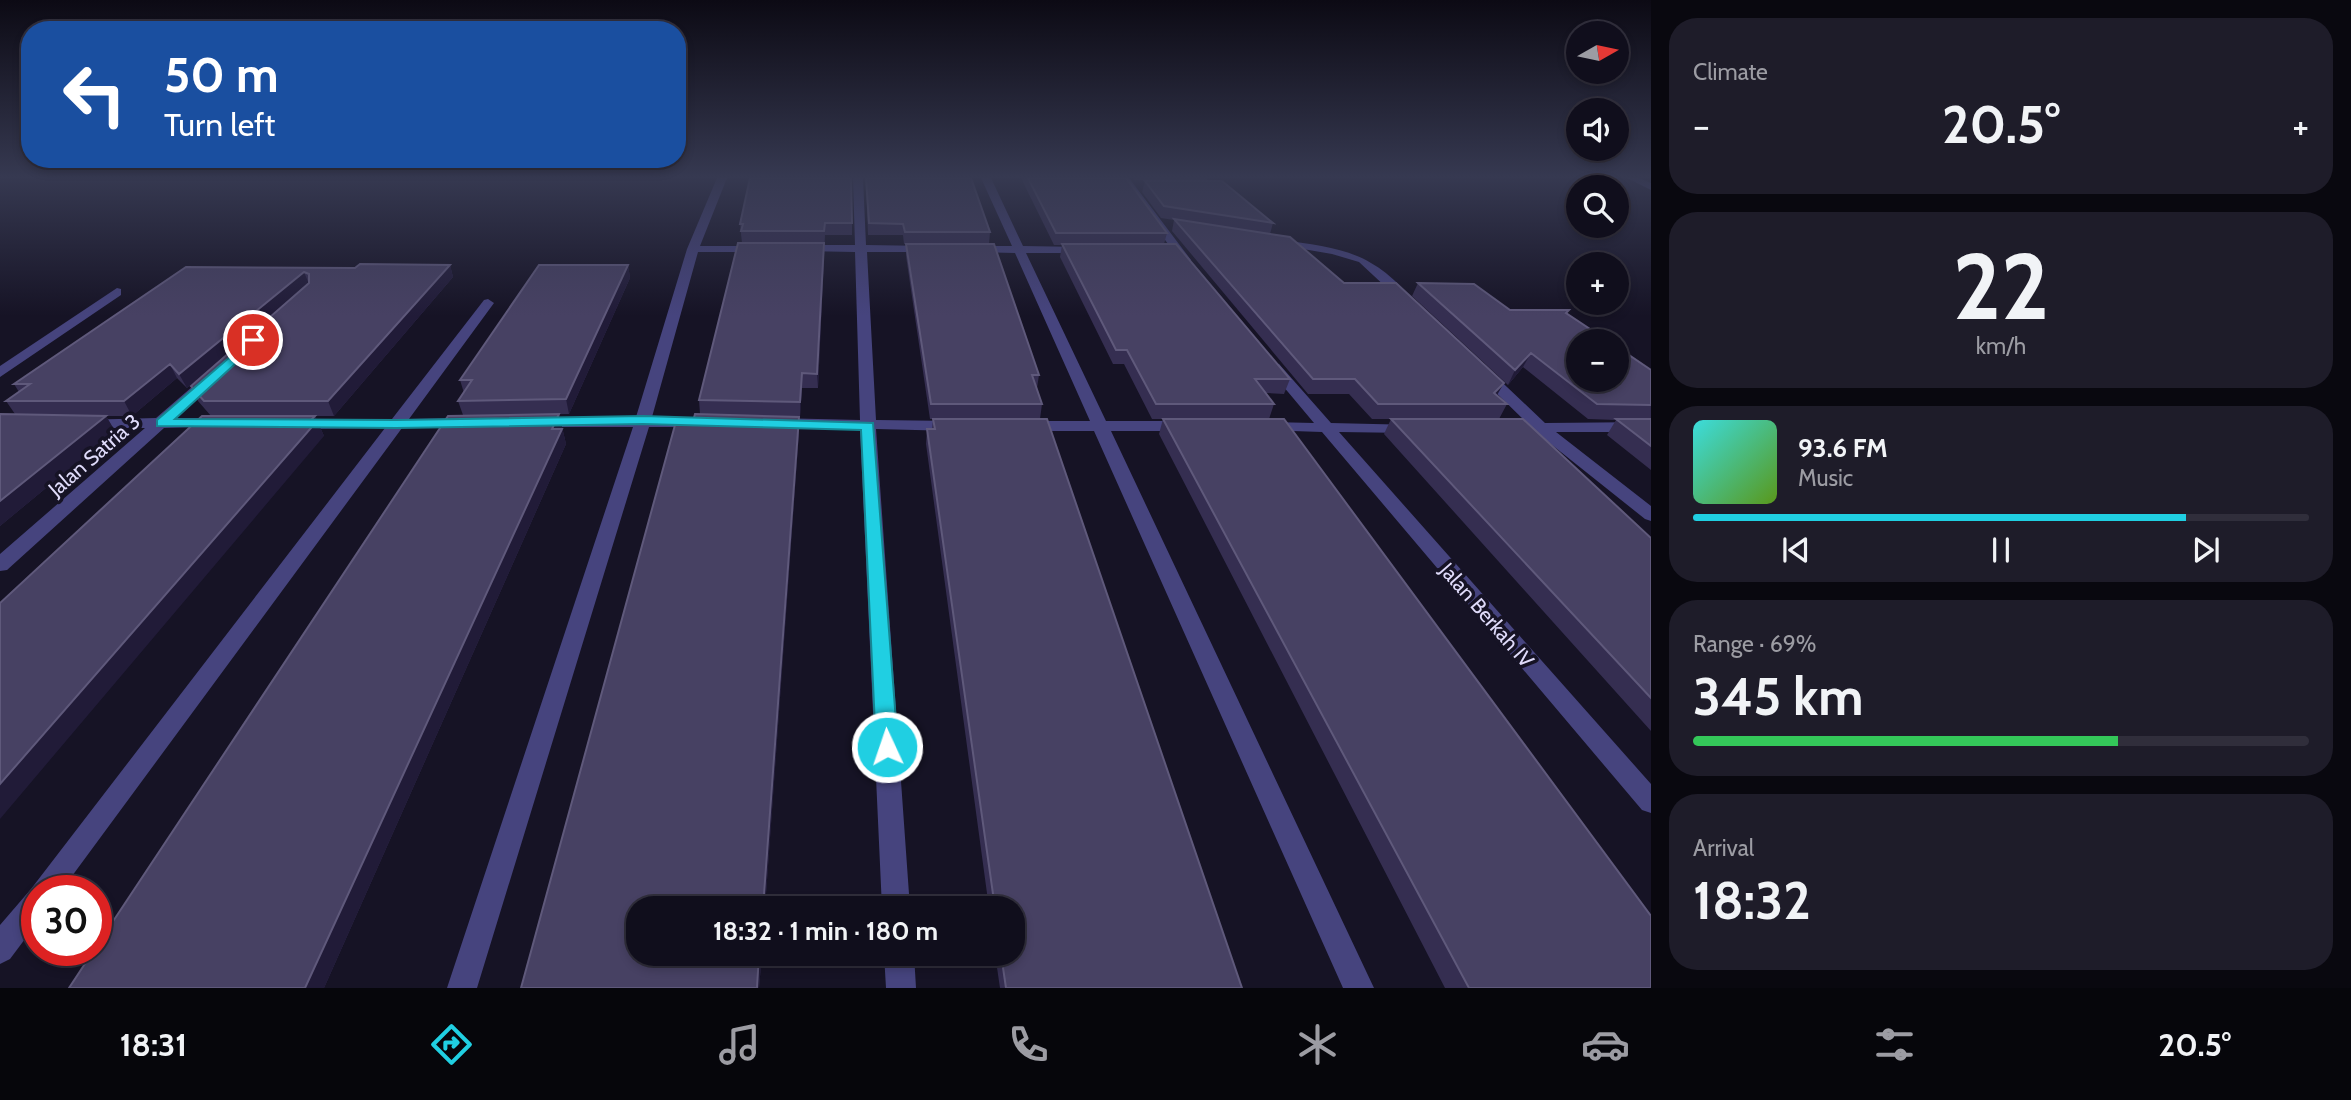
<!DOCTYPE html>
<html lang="en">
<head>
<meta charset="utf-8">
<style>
  body { margin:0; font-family:Cabin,sans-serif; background:#1e1c29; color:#f1f3f6; height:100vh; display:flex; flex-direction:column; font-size:26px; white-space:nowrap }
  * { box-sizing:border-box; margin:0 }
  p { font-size:23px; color:#9c9ca3 }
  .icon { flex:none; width:38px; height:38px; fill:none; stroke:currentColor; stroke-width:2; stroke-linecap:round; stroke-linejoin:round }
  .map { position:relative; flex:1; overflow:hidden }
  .side { display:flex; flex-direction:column; gap:18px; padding:18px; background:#09080f; width:700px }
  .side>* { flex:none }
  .hud { position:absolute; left:21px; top:21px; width:665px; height:147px; border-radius:28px; box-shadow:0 4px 10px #0003,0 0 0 2px #302e3b; background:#1a4fa0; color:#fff; overflow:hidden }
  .needle { width:46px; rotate:81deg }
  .buttons { position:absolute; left:1566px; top:21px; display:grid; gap:14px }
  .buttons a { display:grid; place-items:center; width:63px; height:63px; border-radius:50%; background:#100e1c; box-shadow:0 4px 10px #0003,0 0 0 2px #302e3b; font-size:35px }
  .speed { position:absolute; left:21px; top:875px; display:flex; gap:14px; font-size:35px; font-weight:700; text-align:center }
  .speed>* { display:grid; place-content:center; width:91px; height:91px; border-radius:50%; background:#100e1c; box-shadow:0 4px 10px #0003,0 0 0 2px #302e3b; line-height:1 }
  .speed .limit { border:10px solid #d22; background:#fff; color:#111 }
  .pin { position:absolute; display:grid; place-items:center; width:60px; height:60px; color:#fff; margin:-30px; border:4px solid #fff; border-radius:50%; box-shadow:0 2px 7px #0007 }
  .me { position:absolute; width:77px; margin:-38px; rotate:357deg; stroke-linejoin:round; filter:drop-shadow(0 0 5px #0008) }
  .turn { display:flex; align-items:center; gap:24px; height:147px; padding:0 28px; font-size:32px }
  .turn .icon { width:91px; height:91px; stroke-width:2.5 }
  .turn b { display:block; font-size:49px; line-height:60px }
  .big { font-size:52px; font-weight:700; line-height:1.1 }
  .side .tile { flex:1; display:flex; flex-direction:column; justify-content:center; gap:10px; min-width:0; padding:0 24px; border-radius:28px; background:#1e1c29 }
  .side .dial { align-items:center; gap:0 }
  .dial b { font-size:91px; line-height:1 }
  .song { display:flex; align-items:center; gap:21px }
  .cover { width:84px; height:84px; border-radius:10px; background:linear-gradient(135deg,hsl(180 70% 55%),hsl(90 70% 35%)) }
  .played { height:7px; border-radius:4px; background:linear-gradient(90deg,#20cfe2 80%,#302e3b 80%) }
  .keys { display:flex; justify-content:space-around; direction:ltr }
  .heat { display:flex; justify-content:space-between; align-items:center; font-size:38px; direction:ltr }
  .charge { height:10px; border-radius:5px; background:linear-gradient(90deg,#34c759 69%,#302e3b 0) }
  .trip { position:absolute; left:626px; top:896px; width:399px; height:70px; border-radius:28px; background:#100e1c; box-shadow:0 4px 10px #0003,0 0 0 2px #302e3b; font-weight:700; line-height:70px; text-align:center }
  .tabs { display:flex; height:112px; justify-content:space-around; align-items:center; background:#06060b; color:#9c9ca3 }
  .tabs .icon { width:49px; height:49px }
  .tabs .active { color:#20cfe2 }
  .tabs b { font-size:32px; color:#f1f3f6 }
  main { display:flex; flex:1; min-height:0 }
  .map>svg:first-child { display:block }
</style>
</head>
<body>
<main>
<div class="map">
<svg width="1651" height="988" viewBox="0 0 1651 988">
  <rect width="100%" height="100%" fill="#161325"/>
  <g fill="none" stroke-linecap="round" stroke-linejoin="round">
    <!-- street -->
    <path fill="#46447e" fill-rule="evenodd" d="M 717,178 L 727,178 L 700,246 L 761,246 L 767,249 L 761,252 L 698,252 L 652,417 L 717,417 L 725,422 L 717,427 L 649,427 L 477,988 L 447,988 L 633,427 L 538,427 L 530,422 L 538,417 L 636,417 L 687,249 Z
      M 853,178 L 863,178 L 866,245 L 929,246 L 935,249 L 929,252 L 867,252 L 876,420 L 955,421 L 963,426 L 955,431 L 876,429 L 910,908 L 882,908 L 860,429 L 776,428 L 768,423 L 776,418 L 860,420 L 855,252 L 803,251 L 797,248 L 803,245 L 855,245 Z
      M 981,178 L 991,178 L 1023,246 L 1083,247 L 1089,250 L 1083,253 L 1026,253 L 1106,421 L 1186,421 L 1194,426 L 1186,431 L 1111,431 L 1374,988 L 1343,988 L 1094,431 L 1028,431 L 1020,426 L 1028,421 L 1090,421 L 1015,253 L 974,252 L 968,249 L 974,246 L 1012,246 Z
      M 1119,178 L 1129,178 L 1191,260 L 1191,264 L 1183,264 Z
      M 1627,178 L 1639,178 L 1651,183 L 1651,190 Z
      M 1278,239 C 1339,249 1370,249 1413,300 L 1407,304 L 1403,303 L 1359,262 L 1332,254 L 1274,244 L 1274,240 Z
      M 117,288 L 121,289 L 121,295 L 0,377 L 0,366 Z
      M 488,299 L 494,303 L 409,419 L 465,418 L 471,420 L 473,423 L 471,426 L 402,428 L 61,891 L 37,891 L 37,923 L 10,959 L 0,964 L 0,925 L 31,889 L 385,428 L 297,429 L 289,424 L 291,421 L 392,419 L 484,300 Z
      M 1274,363 L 1279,364 L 1331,423 L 1416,425 L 1418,428 L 1410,433 L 1339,432 L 1651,784 L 1651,813 L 1642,810 L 1322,432 L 1260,430 L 1258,427 L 1266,422 L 1314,423 L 1267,367 Z
      M 1483,368 L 1488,369 L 1545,423 L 1651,422 L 1651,432 L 1556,432 L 1651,506 L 1651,521 L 1645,519 L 1537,433 L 1505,431 L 1503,428 L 1505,425 L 1527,423 L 1478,375 L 1478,369 Z
      M 212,373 L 217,374 L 219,377 L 217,380 L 175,418 L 216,418 L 222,420 L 224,423 L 222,426 L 164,428 L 7,570 L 0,571 L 0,554 L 145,428 L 87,428 L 81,426 L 79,423 L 81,420 L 156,418 L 207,374 Z
      M 884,954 L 914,954 L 916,988 L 886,988 Z"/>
  </g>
  <!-- wall -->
  <path fill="#352e51" d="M 750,178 L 851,178 L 852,223 L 852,235 L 825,235 L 818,388 L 802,388 L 800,417 L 799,417 L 799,432 L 765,908 L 639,908 L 639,954 L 762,954 L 759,988 L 521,988 L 675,425 L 692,425 L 695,414 L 700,414 L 699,400 L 738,243 L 742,243 L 740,224 Z
    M 866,178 L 971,178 L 990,232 L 989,244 L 1039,375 L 1037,388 L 1042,404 L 1040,419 L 1242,988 L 1000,988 L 995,954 L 1013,954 L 1013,908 L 989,908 L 926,444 L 927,429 L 932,429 L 933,419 L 930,419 L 906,256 L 906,244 L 904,244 L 903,235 L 868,235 Z
    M 1021,178 L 1126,178 L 1167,233 L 1164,244 L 1290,379 L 1284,394 L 1266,393 L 1274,404 L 1269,419 L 1651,988 L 1445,988 L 1159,434 L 1163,419 L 1152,419 L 1124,364 L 1113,364 L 1060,257 L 1062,245 L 1054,245 Z
    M 1132,178 L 1207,178 L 1207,181 L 1273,223 L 1270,234 L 1344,283 L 1497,396 L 1507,404 L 1499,419 L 1651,538 L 1651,731 L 1384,434 L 1391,419 L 1372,419 L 1349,394 L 1308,394 L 1172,231 L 1174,220 L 1161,218 L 1142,192 L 1145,181 L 1168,181 L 1134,180 Z
    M 450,265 L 453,277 L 334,416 L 315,416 L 324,436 L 211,416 L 198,401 L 191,386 L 254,331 L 187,388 L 177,378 L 132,416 L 106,416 L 115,431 L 0,526 L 0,414 L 15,414 L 6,401 L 19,392 L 14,384 L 186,267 L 355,268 Z
    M 628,265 L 630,278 L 569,414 L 493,415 L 559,414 L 566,444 L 324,988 L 69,988 L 463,415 L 458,401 L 464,393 L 460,380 Z
    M 1418,283 L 1510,310 L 1567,314 L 1651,370 L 1651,470 L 1607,435 L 1616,420 L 1588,419 L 1523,367 L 1508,385 L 1412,296 Z"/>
  <!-- shaded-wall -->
  <path fill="#211b38" d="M 824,243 L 824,255 L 818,388 L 817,374 Z
    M 450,265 L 453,277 L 334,416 L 328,401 Z
    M 628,265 L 630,278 L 569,414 L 566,399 Z
    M 304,272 L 309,284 L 187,388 L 179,374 Z
    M 1531,353 L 1523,367 L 1508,385 L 1515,370 Z
    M 170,364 L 177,378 L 132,416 L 124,401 Z
    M 802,373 L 802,388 L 800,417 L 800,402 Z
    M 1504,383 L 1496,397 L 1494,393 Z
    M 559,414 L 566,444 L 324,988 L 305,988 Z
    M 106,416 L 115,431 L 0,526 L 0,501 Z
    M 315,416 L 324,436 L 0,819 L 0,784 Z
    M 799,417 L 799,432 L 765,908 L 763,908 Z
    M 759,954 L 762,954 L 759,988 L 757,988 Z"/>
  <!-- building -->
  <path fill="#474163" stroke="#5f597b" stroke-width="2" d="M 750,178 L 851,178 L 852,223 L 825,223 L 824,231 L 741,231 L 743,224 L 740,224 Z
    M 866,178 L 971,178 L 990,232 L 905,232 L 903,224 L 869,223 Z
    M 1028,178 L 1126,178 L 1167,233 L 1056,233 Z
    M 1145,181 L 1222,181 L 1273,223 L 1164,206 Z
    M 1174,219 L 1290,237 L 1344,283 L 1396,283 L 1504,383 L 1494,393 L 1507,404 L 1378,404 L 1355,379 L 1313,379 Z
    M 738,243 L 824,243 L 817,374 L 802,373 L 800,402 L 699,400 Z
    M 906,244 L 994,244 L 1039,375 L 1032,375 L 1042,404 L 931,404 Z
    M 1062,244 L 1176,244 L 1290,379 L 1255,379 L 1274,404 L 1156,404 L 1127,350 L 1116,350 Z
    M 360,264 L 450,265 L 328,401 L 204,401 L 191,386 L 309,283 L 309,274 L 304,272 L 179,374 L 170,364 L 124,401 L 6,401 L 30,384 L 14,384 L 186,267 L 355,268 Z
    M 539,265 L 628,265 L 566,399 L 458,401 L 472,380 L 460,380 Z
    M 1418,283 L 1474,284 L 1510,310 L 1569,310 L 1566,313 L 1608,341 L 1578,341 L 1578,380 L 1617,380 L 1617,347 L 1651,370 L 1651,405 L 1597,404 L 1531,353 L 1515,370 Z
    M 0,414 L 106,416 L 0,501 Z
    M 559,414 L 552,429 L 562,429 L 305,988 L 69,988 L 94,950 L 96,950 L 96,947 L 448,416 Z
    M 695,414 L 799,417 L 763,908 L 639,908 L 639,954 L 759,954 L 757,988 L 521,988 L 675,425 L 692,425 Z
    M 202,416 L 315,416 L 311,420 L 318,420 L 0,784 L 0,603 Z
    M 933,419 L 1047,419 L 1242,988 L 1006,988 L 1001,954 L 1013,954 L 1013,908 L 995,908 L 927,429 L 935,429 Z
    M 1163,419 L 1284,419 L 1651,916 L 1651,988 L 1469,988 Z
    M 1391,419 L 1523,419 L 1651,538 L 1651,698 Z
    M 1616,419 L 1651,419 L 1651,446 Z"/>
  <!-- sky -->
  <linearGradient id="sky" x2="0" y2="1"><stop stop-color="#0c0a14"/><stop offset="0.56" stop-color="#363951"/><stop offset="1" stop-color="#363951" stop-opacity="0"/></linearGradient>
  <rect width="1651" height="316" fill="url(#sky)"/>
  <!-- route -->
  <path fill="#20cfe2" stroke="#158793" stroke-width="2" d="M 253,337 L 258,338 L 258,343 L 175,419 L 396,420 L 643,416 L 873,423 L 898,747 L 894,754 L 887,756 L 879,754 L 876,747 L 861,430 L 643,424 L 396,428 L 157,426 L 157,420 Z"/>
  <g text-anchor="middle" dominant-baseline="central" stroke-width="7" stroke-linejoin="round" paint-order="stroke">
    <!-- street labels -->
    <g font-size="21" fill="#dfdbfa" stroke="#161325">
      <text transform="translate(94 455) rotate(-41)">Jalan Satria 3</text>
      <text transform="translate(1487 615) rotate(49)">Jalan Berkah IV</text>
    </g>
  </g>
</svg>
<div class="buttons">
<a><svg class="needle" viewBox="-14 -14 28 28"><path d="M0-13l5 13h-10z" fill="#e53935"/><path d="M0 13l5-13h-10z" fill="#9c9ca3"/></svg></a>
<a><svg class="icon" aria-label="sound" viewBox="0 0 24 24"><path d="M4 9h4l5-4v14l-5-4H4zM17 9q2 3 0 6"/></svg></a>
<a><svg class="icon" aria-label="search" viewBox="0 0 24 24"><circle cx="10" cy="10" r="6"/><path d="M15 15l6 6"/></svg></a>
<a>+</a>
<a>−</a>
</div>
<div class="speed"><div class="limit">30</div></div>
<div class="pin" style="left:253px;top:340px;background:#d93025"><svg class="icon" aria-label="arrive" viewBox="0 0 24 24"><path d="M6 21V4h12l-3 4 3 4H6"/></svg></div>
<svg class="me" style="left:887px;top:747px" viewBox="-20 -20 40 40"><circle r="17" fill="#20cfe2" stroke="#fff" stroke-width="3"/><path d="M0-11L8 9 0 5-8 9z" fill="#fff"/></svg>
<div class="trip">18:32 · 1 min · 180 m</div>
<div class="hud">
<div class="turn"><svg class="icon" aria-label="left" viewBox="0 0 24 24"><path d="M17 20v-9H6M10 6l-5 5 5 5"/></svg><div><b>50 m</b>Turn left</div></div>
</div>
</div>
<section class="side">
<div class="tile"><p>Climate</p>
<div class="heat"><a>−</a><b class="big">20.5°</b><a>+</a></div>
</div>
<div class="tile dial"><b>22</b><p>km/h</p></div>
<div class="tile">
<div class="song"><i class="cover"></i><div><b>93.6 FM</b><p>Music</p></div></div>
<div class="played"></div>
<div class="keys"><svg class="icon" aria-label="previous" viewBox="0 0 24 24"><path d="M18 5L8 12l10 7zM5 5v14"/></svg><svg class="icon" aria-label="pause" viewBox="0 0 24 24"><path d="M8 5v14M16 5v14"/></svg><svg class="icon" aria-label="next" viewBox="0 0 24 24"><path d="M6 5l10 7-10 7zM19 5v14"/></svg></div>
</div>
<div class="tile"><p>Range · 69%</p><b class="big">345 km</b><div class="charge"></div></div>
<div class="tile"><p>Arrival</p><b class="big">18:32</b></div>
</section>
</main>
<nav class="tabs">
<b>18:31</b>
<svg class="icon active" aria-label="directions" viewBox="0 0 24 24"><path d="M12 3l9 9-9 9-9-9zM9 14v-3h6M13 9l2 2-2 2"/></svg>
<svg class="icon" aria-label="music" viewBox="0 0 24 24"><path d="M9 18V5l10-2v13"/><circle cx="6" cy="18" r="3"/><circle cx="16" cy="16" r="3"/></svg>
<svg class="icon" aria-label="phone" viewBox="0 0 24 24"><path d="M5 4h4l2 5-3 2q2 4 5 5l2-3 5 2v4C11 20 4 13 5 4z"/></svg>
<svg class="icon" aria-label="climate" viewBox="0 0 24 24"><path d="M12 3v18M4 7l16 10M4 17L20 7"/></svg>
<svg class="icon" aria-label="car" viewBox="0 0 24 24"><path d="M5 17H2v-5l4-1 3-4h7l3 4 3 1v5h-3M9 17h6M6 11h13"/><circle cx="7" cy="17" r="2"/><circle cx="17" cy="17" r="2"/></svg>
<svg class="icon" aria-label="filters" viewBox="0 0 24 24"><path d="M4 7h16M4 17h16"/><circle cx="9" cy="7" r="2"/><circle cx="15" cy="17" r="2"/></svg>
<b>20.5°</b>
</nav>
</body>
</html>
